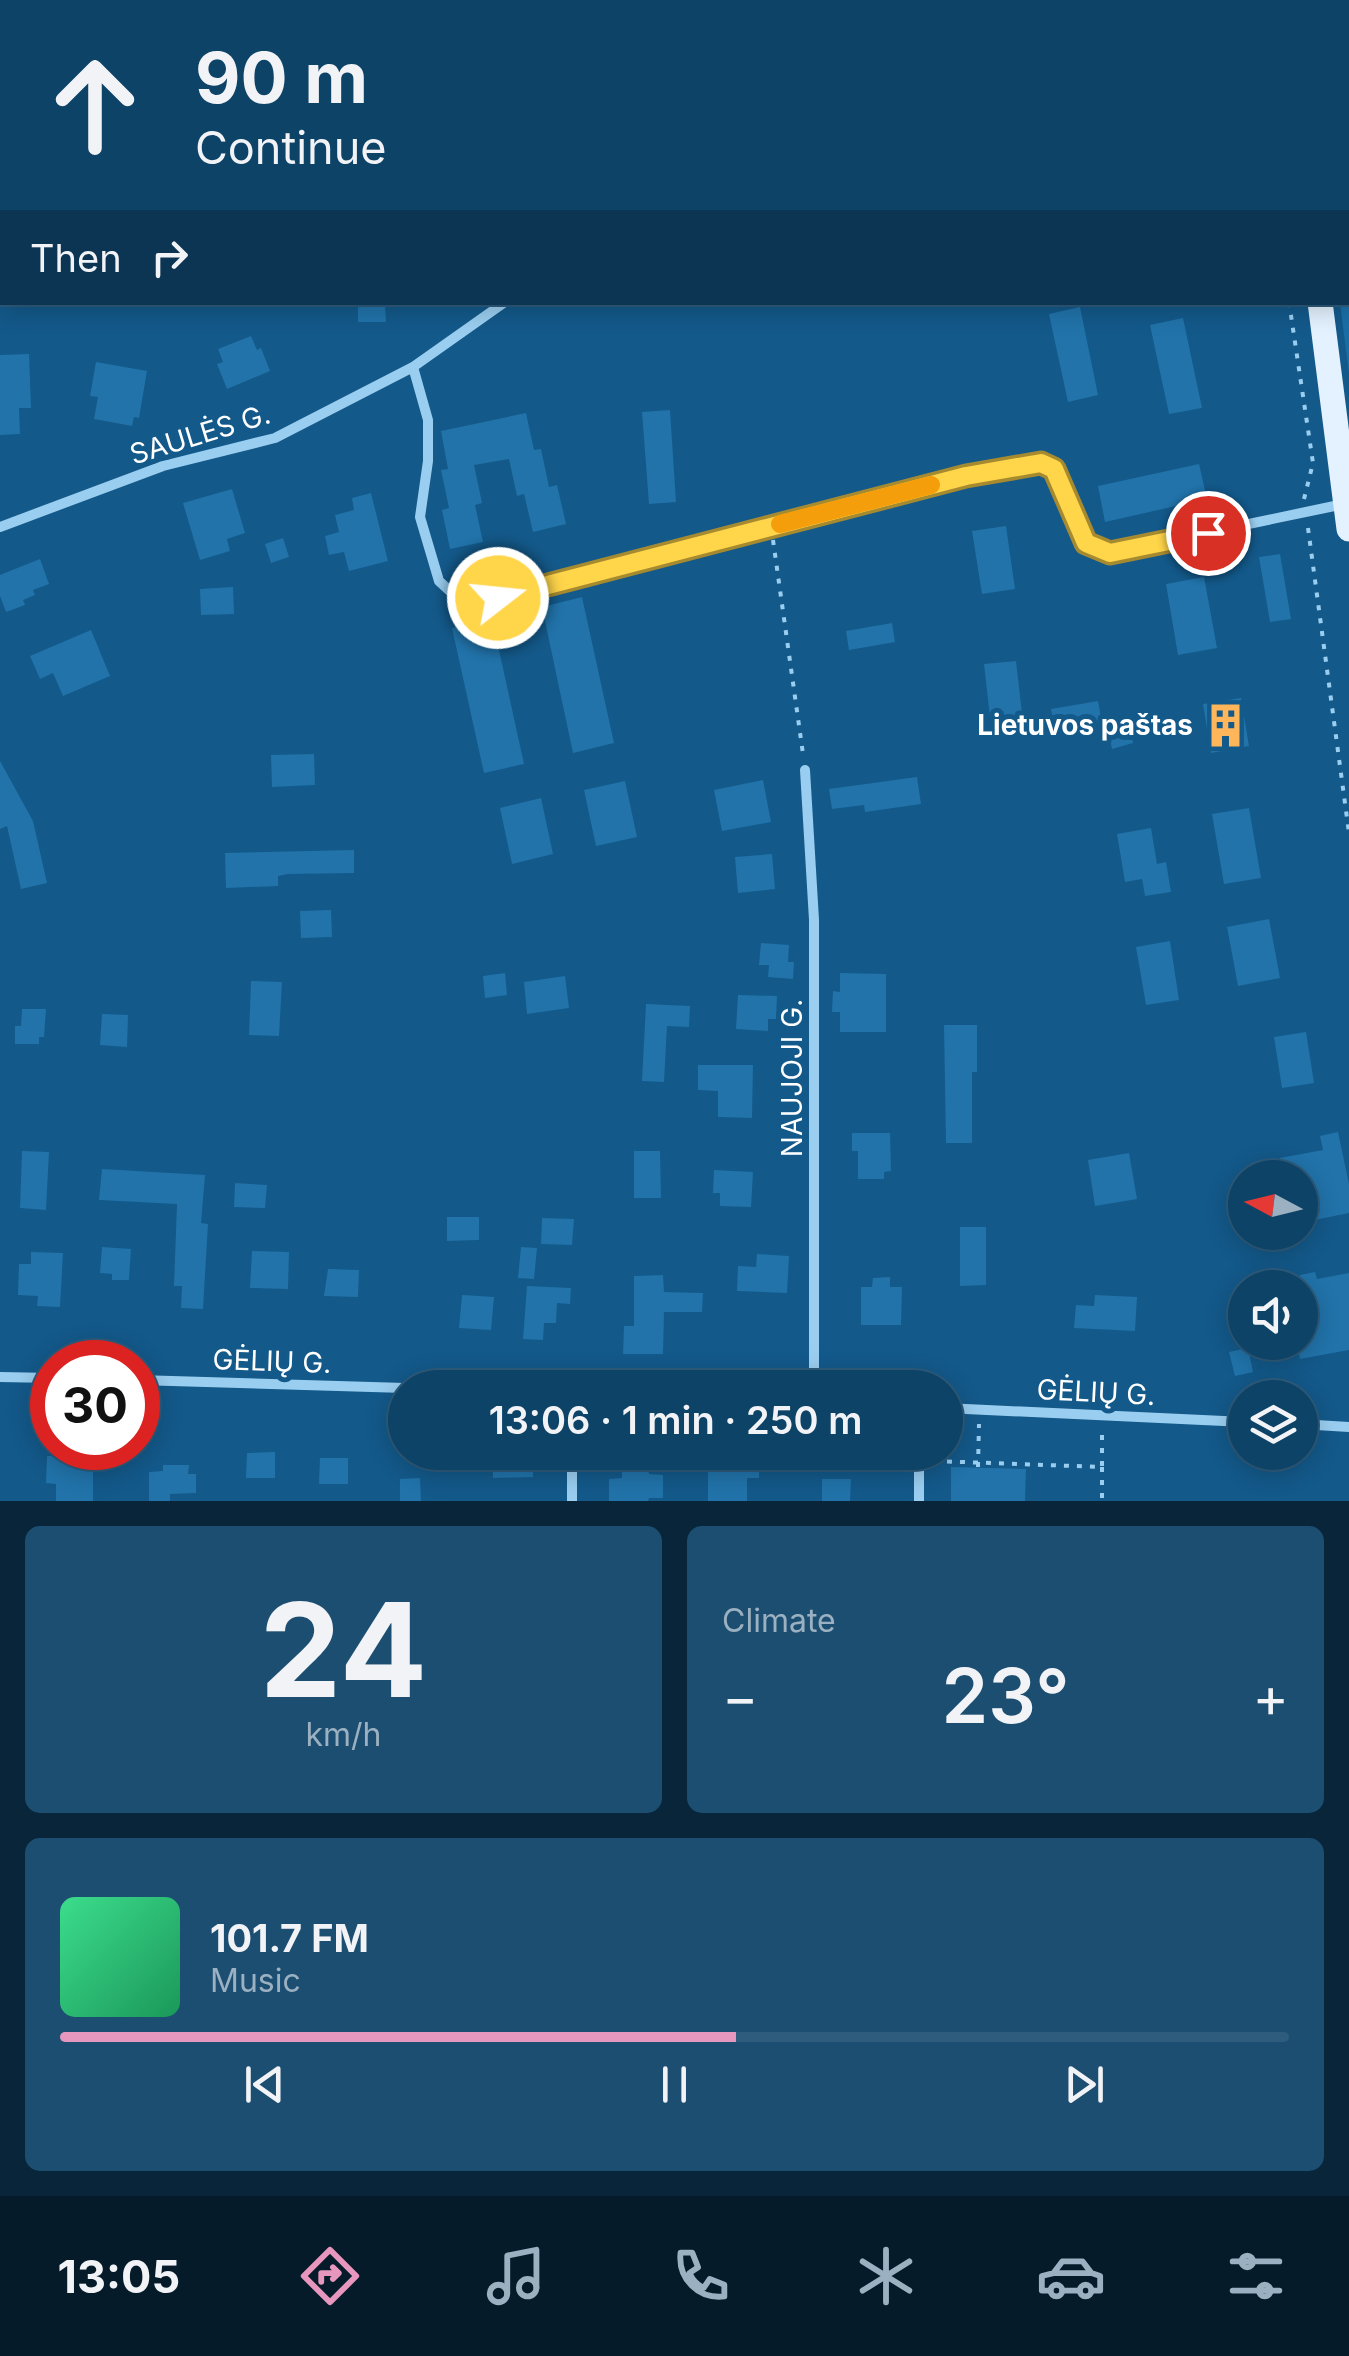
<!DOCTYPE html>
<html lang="en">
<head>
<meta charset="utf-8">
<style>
  body { margin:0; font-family:Inter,sans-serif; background:#1c4e71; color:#f1f3f6; height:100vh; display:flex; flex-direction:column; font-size:38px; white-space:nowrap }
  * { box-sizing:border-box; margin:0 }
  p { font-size:32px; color:#9bb0c0 }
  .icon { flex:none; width:55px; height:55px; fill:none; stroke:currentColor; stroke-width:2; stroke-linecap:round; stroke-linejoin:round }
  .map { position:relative; height:1501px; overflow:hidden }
  .sheet { display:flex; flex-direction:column; gap:25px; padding:25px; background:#082539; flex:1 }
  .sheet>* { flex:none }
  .guide { position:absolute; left:0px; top:0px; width:1350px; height:305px; box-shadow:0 5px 25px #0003,0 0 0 2px #2e5c7c; background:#0e4368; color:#f1f3f6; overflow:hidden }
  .needle { width:65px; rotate:277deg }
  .fabs { position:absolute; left:1228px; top:1160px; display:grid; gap:20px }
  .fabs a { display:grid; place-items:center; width:90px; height:90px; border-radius:50%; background:#0e4368; box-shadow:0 5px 25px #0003,0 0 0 2px #2e5c7c; font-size:50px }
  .speed { position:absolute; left:30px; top:1340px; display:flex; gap:20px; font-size:50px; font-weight:700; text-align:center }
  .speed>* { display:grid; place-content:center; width:130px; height:130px; border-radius:50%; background:#0e4368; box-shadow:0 5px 25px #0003,0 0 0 2px #2e5c7c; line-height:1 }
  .speed .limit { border:15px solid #d22; background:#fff; color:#111 }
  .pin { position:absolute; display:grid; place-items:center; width:85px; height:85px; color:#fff; margin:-42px; border:5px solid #fff; border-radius:50%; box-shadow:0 2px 10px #0007 }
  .me { position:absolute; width:110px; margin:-55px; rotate:74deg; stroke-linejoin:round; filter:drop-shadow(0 0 8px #0008) }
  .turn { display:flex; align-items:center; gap:35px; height:210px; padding:0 30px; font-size:45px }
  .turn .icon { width:130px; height:130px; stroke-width:2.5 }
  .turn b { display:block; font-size:70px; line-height:85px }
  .then { display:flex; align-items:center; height:95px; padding:0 30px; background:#0003; gap:20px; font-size:38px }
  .big { font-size:75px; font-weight:600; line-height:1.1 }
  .sheet .widget { flex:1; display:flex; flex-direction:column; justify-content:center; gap:15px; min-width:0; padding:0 35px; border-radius:15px; background:#1c4e71 }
  .sheet .dial { align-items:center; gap:0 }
  .dial b { font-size:130px; line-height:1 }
  .song { display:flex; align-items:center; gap:30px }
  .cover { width:120px; height:120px; border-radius:15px; background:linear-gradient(135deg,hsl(150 70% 55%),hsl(150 70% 35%)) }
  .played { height:10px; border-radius:5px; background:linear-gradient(90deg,#e797bd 55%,#2e5c7c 55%) }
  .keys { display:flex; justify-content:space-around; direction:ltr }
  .heat { display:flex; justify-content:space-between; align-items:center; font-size:55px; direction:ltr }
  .sheet .tiles { flex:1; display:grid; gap:25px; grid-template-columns:1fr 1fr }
  .widget:last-child { grid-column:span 2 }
  .trip { position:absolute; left:388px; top:1370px; width:575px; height:100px; border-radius:50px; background:#0e4368; box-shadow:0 5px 25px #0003,0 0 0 2px #2e5c7c; font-weight:600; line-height:100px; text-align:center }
  .tab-bar { display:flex; height:160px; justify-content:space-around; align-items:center; background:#061b2a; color:#9bb0c0 }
  .tab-bar .icon { width:70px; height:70px }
  .tab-bar .selected { color:#e797bd }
  .tab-bar b { font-size:45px; color:#f1f3f6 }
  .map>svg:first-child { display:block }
</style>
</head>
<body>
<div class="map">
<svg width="1349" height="1501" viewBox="0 0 1349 1501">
  <rect width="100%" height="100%" fill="#13598a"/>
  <!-- green -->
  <path fill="#1b6ea5" d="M 0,0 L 439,0 L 439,2 L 2,2 L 0,157 Z
    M 1310,0 L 1349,0 L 1349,374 L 1340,303 L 1348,302 L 1348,2 Z"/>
  <!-- building -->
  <path fill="#2173aa" d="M 385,305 L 386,322 L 358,322 L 358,306 Z
    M 1080,307 L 1098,395 L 1068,402 L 1049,314 Z
    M 1183,318 L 1202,408 L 1169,414 L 1150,325 Z
    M 251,336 L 257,350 L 261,348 L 270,371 L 227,389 L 217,364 L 223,362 L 218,349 Z
    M 29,354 L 31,408 L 19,408 L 20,434 L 0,435 L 0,355 Z
    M 96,362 L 147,371 L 139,418 L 134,417 L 132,426 L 94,419 L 98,397 L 90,396 Z
    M 670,410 L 676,502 L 649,504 L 642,412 Z
    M 526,413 L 534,450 L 541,449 L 549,487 L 557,485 L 566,524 L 533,532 L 524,494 L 517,496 L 509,459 L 474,465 L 482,503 L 475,505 L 483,542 L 450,549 L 442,510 L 449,508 L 441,470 L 448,469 L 441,431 Z
    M 1199,464 L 1207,499 L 1105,522 L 1098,486 Z
    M 232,489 L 245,533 L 227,539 L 230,551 L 200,560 L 183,503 Z
    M 371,493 L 388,561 L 349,571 L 344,552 L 329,555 L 325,536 L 339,532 L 335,515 L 354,510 L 352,498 Z
    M 1006,526 L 1015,589 L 982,594 L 972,531 Z
    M 283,538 L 289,557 L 271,563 L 265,544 Z
    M 1280,554 L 1291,619 L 1270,622 L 1259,557 Z
    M 40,559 L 49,584 L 33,590 L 35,595 L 23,600 L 25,605 L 6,612 L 0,596 L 0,575 Z
    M 1204,577 L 1217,648 L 1178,655 L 1166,584 Z
    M 233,587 L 234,614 L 201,615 L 200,589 Z
    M 582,597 L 614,743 L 573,753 L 542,607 Z
    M 492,618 L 524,764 L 484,773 L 452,628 Z
    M 892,623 L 895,642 L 849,650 L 846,631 Z
    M 91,630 L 110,676 L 63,696 L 53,673 L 40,679 L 30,656 Z
    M 1016,661 L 1023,722 L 991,726 L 984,664 Z
    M 1241,698 L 1249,746 L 1211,753 L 1203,704 Z
    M 1098,701 L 1102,723 L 1055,731 L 1051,709 Z
    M 1128,716 L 1133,743 L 1112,749 L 1106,720 Z
    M 314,754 L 315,785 L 272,787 L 271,755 Z
    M 0,761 L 33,821 L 47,883 L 21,889 L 7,826 L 0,829 Z
    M 917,777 L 921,804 L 865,812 L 864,805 L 832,809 L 829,789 Z
    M 763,780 L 771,822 L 722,831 L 714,790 Z
    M 625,781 L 637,837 L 596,846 L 584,790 Z
    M 541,798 L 553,854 L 512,864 L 500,808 Z
    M 1249,808 L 1261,878 L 1224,884 L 1212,814 Z
    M 1151,828 L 1157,864 L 1166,862 L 1171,892 L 1145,896 L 1142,879 L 1125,882 L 1117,834 Z
    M 354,850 L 354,873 L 288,874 L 278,876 L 278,886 L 226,888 L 225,853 Z
    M 772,854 L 775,889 L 738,893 L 735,857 Z
    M 331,910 L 332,937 L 301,938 L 300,911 Z
    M 1269,919 L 1280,978 L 1238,986 L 1227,927 Z
    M 1170,941 L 1179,1000 L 1146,1005 L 1136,947 Z
    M 761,943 L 789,945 L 788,962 L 794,962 L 793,979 L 768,977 L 769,965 L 759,965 Z
    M 505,973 L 507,995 L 485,998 L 483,976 Z
    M 840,973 L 886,974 L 886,1032 L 840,1032 L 840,1012 L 832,1012 L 833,991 L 840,992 Z
    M 565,976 L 569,1008 L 527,1014 L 524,982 Z
    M 251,981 L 282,982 L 279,1036 L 249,1035 Z
    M 738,995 L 777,996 L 776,1019 L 768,1019 L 768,1031 L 736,1029 Z
    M 646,1004 L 690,1006 L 689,1027 L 667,1026 L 664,1082 L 642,1081 Z
    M 22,1009 L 46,1009 L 44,1037 L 39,1037 L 39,1044 L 15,1044 L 15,1026 L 21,1026 Z
    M 102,1014 L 128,1015 L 127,1047 L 100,1045 Z
    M 944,1025 L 977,1025 L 977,1072 L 972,1072 L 972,1143 L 946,1143 Z
    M 1306,1032 L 1314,1083 L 1282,1088 L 1274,1037 Z
    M 698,1065 L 753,1065 L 752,1118 L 718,1117 L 718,1091 L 698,1090 Z
    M 1338,1132 L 1349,1184 L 1349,1213 L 1300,1223 L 1300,1178 L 1285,1178 L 1280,1158 L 1323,1150 L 1320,1136 Z
    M 852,1133 L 890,1133 L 891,1171 L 884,1172 L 884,1179 L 858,1179 L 858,1151 L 852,1151 Z
    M 22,1151 L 49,1152 L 46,1210 L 20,1208 Z
    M 634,1151 L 660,1151 L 661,1198 L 634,1198 Z
    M 1129,1153 L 1137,1199 L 1095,1206 L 1088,1160 Z
    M 102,1169 L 205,1175 L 201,1223 L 208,1224 L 203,1309 L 181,1308 L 182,1286 L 174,1286 L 177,1204 L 99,1200 Z
    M 714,1170 L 753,1172 L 751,1207 L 720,1206 L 720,1193 L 713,1193 Z
    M 235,1183 L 267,1185 L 265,1208 L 234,1207 Z
    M 447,1217 L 479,1217 L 479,1240 L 447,1241 Z
    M 542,1218 L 574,1219 L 572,1245 L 541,1244 Z
    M 960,1227 L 986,1227 L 986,1285 L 960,1286 Z
    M 102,1247 L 131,1249 L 129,1280 L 112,1280 L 112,1274 L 100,1273 Z
    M 521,1247 L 537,1248 L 534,1279 L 518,1278 Z
    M 252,1251 L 289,1252 L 288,1289 L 250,1288 Z
    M 31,1252 L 63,1253 L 60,1307 L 37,1306 L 38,1296 L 18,1295 L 19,1264 L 31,1264 Z
    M 757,1254 L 789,1256 L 787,1293 L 737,1291 L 738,1266 L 756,1267 Z
    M 328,1269 L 359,1270 L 358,1297 L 324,1296 Z
    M 1315,1272 L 1317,1279 L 1349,1273 L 1349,1350 L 1300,1359 L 1297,1342 L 1300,1342 L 1300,1275 Z
    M 663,1275 L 664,1292 L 703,1293 L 702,1312 L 664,1312 L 663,1354 L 623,1354 L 624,1326 L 634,1326 L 634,1276 Z
    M 890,1277 L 890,1287 L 902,1287 L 901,1325 L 861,1325 L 861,1287 L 872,1287 L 873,1278 Z
    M 527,1286 L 571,1288 L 570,1304 L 557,1303 L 556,1323 L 544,1323 L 543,1340 L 523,1339 Z
    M 462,1295 L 494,1297 L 491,1330 L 459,1328 Z
    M 1095,1295 L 1137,1297 L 1135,1331 L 1074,1328 L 1076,1305 L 1094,1306 Z
    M 1248,1348 L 1253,1372 L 1235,1376 L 1229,1352 Z
    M 57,1448 L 93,1448 L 93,1501 L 56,1501 L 56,1484 L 46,1483 L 47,1456 L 57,1456 Z
    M 275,1452 L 275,1478 L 246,1478 L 247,1453 Z
    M 493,1452 L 533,1454 L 533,1477 L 493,1478 Z
    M 320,1458 L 348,1458 L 348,1484 L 319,1484 Z
    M 759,1460 L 759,1478 L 747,1478 L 747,1501 L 708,1501 L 708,1461 Z
    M 163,1465 L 189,1465 L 188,1474 L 196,1474 L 196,1493 L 170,1494 L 170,1501 L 149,1501 L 149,1472 L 163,1471 Z
    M 951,1467 L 1026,1469 L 1025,1501 L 951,1501 Z
    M 648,1470 L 649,1474 L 663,1475 L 663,1498 L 649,1498 L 648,1501 L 609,1501 L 609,1479 L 622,1478 L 622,1471 Z
    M 420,1478 L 421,1501 L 400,1501 L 400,1479 Z
    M 822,1479 L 851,1479 L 850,1501 L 822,1501 Z"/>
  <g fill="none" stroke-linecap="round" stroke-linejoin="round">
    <!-- path -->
    <path stroke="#9acef0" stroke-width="4" stroke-dasharray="5 8" stroke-linecap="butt" d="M 1245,0 L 1246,2
      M 1261,0 L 1261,2
      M 1289,302 L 1313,463 L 1304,499
      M 1308,528 L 1349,833
      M 773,540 L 803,754
      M 934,1461 L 1102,1467 L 1102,1430
      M 978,1467 L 979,1424
      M 1102,1467 L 1102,1501"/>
    <!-- minor -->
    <path stroke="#9acef0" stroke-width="10" d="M 945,2 L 949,0
      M 413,367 L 428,420 L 428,461 L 420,517 L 439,581 L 453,594 L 498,598 L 966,476 L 1041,463 L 1054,469 L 1086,543 L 1110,553 L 1344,504
      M 0,527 L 163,466 L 275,438 L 413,367 L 505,302
      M 805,770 L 814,920 L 814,1388
      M 0,1377 L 52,1378
      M 138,1380 L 405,1388
      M 945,1408 L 1245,1422
      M 1300,1424 L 1349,1427
      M 572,1452 L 572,1501
      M 919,1452 L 919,1501"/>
    <!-- primary -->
    <path stroke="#e4f2ff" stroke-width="25" d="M 1292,0 L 1292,2
      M 1320,302 L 1349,529"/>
  </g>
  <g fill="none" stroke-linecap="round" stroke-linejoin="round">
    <defs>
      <path id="route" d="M 498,598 L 966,476 L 1041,463 L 1054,469 L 1086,543 L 1110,553 L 1208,533"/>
    </defs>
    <!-- route casing -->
    <use href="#route" stroke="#a68a30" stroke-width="25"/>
    <!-- route -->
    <use href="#route" stroke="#ffd54a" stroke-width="18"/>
    <!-- slow -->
    <path stroke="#f59e0b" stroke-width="18" d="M 780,524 L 931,485"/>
  </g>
  <!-- icons -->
  <defs>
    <symbol id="building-bare" viewBox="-9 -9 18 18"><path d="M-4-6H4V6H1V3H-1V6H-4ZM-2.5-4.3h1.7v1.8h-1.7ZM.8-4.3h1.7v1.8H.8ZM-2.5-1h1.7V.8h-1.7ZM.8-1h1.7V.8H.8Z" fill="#ffb65a" stroke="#13598a" stroke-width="2.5" paint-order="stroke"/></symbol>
  </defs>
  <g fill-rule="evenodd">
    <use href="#building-bare" x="1194" y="694" width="63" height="63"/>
  </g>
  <g text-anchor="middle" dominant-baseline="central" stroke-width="10" stroke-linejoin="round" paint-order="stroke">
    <!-- street labels -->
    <g font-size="28" fill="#fff" stroke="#13598a">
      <text transform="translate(200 434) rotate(-17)">SAULĖS G.</text>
      <text transform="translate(792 1078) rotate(-90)">NAUJOJI G.</text>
      <text transform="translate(272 1361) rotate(2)">GĖLIŲ G.</text>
      <text transform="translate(1096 1392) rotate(3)">GĖLIŲ G.</text>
    </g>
    <!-- poi labels -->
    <g font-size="28" font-weight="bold" fill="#fff" stroke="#13598a" text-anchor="end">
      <text x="1193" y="725">Lietuvos paštas</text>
    </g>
  </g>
</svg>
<div class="fabs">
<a><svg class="needle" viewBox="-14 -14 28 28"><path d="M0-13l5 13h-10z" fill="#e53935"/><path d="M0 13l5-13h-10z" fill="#9bb0c0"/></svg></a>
<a><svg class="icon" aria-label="sound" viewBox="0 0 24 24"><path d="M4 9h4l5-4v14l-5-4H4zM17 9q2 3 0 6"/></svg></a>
<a><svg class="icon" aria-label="layers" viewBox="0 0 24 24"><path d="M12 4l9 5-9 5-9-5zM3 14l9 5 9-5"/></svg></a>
</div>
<div class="speed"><div class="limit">30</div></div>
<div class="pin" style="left:1208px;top:533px;background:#d93025"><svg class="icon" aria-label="arrive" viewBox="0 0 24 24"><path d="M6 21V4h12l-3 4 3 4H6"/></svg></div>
<svg class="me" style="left:498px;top:598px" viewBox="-20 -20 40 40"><circle r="17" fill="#ffd54a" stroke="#fff" stroke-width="3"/><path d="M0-11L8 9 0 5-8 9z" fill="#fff"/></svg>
<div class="trip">13:06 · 1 min · 250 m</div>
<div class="guide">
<div class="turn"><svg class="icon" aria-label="ahead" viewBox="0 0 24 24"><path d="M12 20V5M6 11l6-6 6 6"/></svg><div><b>90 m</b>Continue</div></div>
<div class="then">Then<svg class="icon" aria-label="right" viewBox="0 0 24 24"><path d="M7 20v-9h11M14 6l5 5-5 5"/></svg></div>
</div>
</div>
<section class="sheet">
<div class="tiles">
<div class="widget dial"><b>24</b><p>km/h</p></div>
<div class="widget"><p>Climate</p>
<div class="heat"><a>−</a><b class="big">23°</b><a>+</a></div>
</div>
<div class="widget">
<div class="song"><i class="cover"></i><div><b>101.7 FM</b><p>Music</p></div></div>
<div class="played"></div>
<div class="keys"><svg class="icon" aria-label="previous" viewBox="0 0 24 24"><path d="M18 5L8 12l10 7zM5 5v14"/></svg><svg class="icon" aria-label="pause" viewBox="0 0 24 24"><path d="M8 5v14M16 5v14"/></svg><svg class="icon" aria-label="next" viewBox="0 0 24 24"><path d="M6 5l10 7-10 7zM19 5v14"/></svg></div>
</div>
</div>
</section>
<nav class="tab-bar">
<b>13:05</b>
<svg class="icon selected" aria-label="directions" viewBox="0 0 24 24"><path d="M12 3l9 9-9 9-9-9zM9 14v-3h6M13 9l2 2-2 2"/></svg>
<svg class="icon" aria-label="music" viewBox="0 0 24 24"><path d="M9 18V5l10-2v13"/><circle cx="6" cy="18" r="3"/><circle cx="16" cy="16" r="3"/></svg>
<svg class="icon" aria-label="phone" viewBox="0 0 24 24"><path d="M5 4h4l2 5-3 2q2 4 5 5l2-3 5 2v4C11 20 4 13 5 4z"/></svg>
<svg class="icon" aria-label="climate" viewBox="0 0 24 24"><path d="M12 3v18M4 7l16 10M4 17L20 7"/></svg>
<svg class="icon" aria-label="car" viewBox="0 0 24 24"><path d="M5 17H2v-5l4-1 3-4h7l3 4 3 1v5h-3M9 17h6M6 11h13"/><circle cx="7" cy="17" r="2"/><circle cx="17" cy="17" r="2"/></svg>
<svg class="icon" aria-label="filters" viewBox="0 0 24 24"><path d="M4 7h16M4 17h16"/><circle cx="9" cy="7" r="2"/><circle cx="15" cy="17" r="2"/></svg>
</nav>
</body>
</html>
